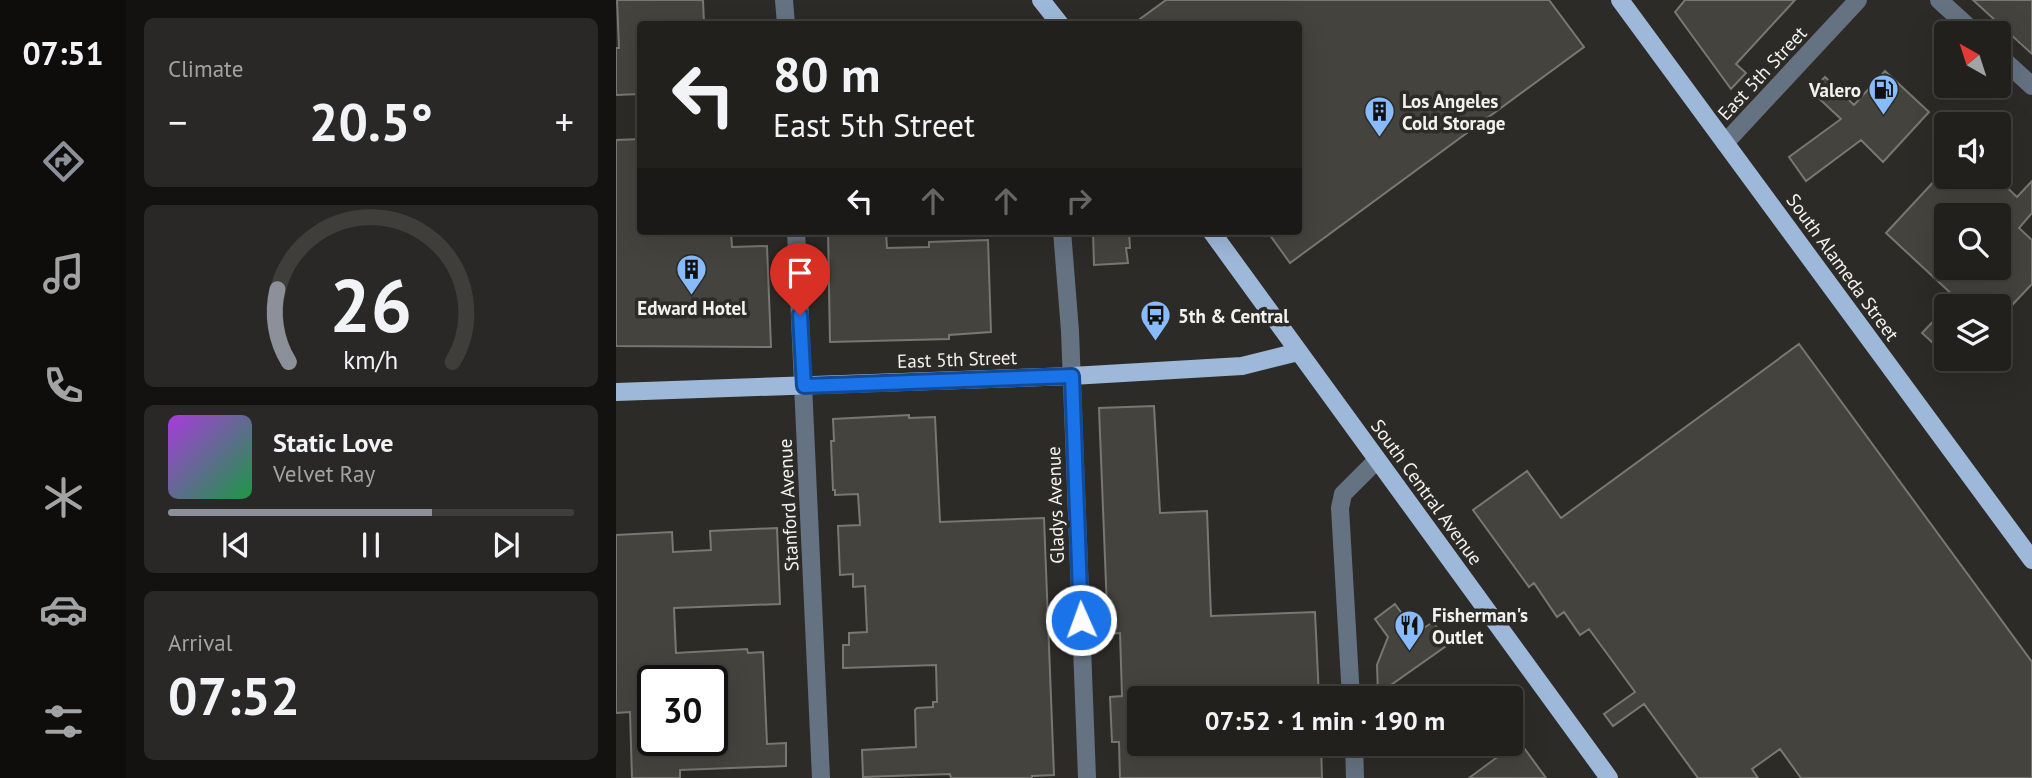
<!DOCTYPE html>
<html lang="en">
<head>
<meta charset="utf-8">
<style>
  body { margin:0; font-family:"PT Sans",sans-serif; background:#2a2826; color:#f1f3f6; height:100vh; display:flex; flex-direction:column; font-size:26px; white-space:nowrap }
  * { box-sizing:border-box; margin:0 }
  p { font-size:23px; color:#a2a3a4 }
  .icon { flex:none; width:38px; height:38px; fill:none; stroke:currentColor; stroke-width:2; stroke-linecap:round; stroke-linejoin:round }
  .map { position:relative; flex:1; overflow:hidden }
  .sheet { display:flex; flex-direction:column; gap:18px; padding:18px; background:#131210; width:490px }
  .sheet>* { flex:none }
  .banner { position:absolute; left:21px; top:21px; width:665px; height:214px; border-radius:7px; box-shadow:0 7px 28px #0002,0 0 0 2px #3f3e3b; background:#22201d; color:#f1f3f6; overflow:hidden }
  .needle { width:46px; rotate:321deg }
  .controls { position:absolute; left:1318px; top:21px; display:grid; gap:14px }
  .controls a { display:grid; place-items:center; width:77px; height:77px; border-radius:7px; background:#22201d; box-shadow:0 7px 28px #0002,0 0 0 2px #3f3e3b; font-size:35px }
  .speed { position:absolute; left:21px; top:665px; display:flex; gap:14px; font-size:35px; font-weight:700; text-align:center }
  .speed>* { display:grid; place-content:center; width:91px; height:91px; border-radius:50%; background:#22201d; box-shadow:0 7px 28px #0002,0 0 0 2px #3f3e3b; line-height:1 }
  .speed .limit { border:4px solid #111; border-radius:10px; background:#fff; color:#111 }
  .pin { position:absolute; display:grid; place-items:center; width:60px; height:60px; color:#fff; margin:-72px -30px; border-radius:50% 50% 50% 0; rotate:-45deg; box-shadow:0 0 7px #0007 }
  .pin .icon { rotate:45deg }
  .me { position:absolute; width:77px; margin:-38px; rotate:358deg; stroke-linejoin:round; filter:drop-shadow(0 0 5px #0008) }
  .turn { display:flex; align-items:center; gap:24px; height:147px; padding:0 21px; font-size:32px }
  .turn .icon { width:91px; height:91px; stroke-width:2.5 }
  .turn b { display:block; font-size:49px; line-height:60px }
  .lanes { display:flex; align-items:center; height:66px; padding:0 21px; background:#0003; justify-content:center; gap:35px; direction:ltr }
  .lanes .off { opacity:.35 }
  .big { font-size:52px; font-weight:800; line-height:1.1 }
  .sheet .tile { flex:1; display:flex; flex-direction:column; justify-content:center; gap:10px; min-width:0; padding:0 24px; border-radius:10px; background:#2a2826 }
  .sheet .dial { align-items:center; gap:0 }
  .dial svg { height:182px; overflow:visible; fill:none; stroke:#3f3e3b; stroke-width:7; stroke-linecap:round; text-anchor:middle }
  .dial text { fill:#f1f3f6; stroke:none }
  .song { display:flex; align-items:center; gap:21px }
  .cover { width:84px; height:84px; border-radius:10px; background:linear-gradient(135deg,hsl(280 70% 55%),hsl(140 70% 35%)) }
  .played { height:7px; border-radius:4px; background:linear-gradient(90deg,#8c9099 65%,#3f3e3b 65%) }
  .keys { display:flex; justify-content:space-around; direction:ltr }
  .heat { display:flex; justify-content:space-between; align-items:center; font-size:38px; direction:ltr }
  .trip { position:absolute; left:511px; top:686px; width:396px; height:70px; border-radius:7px; background:#22201d; box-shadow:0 7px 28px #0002,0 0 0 2px #3f3e3b; font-weight:800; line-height:70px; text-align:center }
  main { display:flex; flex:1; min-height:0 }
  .dock { display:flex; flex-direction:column; width:126px; justify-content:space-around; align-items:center; background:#0e0d0c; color:#a2a3a4 }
  .dock .icon { width:49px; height:49px }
  .dock .on { color:#8c9099 }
  .dock b { font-size:32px; color:#f1f3f6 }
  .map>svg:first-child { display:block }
</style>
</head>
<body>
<main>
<nav class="dock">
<b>07:51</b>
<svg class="icon on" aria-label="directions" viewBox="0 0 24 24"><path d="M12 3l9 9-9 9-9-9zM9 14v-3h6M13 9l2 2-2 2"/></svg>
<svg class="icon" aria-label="music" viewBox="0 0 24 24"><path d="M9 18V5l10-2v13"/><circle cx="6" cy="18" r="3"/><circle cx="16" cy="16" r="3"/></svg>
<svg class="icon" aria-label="phone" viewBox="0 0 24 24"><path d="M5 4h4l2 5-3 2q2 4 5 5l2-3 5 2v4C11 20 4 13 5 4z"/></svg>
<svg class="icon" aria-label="climate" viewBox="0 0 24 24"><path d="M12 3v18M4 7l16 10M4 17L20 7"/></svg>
<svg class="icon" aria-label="car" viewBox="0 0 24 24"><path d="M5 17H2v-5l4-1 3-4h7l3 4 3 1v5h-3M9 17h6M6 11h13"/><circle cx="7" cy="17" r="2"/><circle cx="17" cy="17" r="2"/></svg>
<svg class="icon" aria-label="filters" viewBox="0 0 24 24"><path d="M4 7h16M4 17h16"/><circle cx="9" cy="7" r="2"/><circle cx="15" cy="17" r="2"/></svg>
</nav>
<section class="sheet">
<div class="tile"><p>Climate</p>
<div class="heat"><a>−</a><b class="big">20.5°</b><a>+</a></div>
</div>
<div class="tile dial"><svg viewBox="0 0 100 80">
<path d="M14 69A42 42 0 1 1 86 69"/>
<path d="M14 69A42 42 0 0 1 9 37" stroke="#8c9099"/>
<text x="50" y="56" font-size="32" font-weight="700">26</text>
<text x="50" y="72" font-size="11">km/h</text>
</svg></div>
<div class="tile">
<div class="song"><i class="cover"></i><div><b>Static Love</b><p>Velvet Ray</p></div></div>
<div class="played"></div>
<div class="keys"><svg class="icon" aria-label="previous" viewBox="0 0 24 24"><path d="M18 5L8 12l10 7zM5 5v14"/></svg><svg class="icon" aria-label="pause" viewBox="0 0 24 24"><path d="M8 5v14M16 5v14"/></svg><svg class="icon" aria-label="next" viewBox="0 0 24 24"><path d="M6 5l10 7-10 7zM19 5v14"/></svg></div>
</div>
<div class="tile"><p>Arrival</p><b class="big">07:52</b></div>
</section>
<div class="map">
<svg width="1416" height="778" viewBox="0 0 1416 778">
  <rect width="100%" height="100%" fill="#2d2b27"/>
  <!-- building -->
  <path fill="#45433e" stroke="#787771" stroke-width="2" fill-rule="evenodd" d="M 1,0 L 87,0 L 88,23 L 24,24 L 24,94 L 0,95 L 0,48 L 3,48 Z
    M 550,0 L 933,0 L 968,47 L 674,263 L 651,231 L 682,231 L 682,24 L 517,24 Z
    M 1069,0 L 1179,0 L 1120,64 L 1130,73 L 1115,89 L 1059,12 Z
    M 1357,0 L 1416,0 L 1416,54 Z
    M 1269,71 L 1313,112 L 1267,162 L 1245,140 L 1190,181 L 1173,157 L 1225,119 L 1195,91 L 1209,77 L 1238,105 Z
    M 24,139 L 24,231 L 115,231 L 116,247 L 151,246 L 155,347 L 0,346 L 0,140 Z
    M 1322,177 L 1380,177 L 1401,197 L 1416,181 L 1416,213 L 1403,228 L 1416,240 L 1416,284 L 1382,320 L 1382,306 L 1331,306 L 1340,298 L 1270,233 ZM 1330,215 L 1382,215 L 1382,268 L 1330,268 Z
    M 212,231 L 270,231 L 271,248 L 313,247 L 313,242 L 372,240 L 375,332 L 333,335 L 333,339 L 214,342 Z
    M 477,231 L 513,231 L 514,248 L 510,248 L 512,263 L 478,265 Z
    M 1330,308 L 1330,355 L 1306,333 Z
    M 1183,344 L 1416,662 L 1416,778 L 1185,778 L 1164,749 L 1136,769 L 1142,778 L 1082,778 L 1028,704 L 997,726 L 988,714 L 1019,692 L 973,629 L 964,635 L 948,612 L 941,617 L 918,583 L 913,587 L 857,510 L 911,471 L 945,518 Z
    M 538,406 L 544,513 L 591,511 L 595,616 L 699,612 L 703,698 L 523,698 L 523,744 L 705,744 L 706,778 L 504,778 L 503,742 L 496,742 L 494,697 L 506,696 L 504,633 L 492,634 L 483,408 Z
    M 293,415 L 293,418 L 319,417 L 324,522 L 428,518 L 438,775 L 416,776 L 416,778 L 335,778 L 334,774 L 247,777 L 246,750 L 300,747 L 299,710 L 301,708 L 317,707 L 317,702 L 321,702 L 320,665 L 227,668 L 227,645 L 233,645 L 233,633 L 251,632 L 249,586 L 237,587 L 237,574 L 224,575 L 222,526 L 244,525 L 242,494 L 219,495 L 219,490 L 217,490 L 215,441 L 218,441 L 217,419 Z
    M 161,528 L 164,604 L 58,608 L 60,653 L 131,649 L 132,653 L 147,652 L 151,744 L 170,743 L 170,766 L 64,770 L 64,778 L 16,778 L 14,712 L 0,713 L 0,535 L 56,532 L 57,552 L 95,550 L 94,531 ZM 37,681 L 96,681 L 96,740 L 37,740 Z
    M 779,604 L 800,633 L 817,622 L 833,644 L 762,694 L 761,665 L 772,637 L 759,619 Z
    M 903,741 L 930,778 L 853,778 Z"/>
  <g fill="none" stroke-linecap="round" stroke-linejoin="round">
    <!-- minor -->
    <path stroke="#657282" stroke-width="18" d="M 168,0 L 170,24
      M 1323,0 L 1359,33
      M 1382,55 L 1416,86
      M 1109,143 L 1242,0
      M 180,231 L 205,778
      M 446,231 L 454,331 L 471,778
      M 735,698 L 724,508 L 727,494 L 761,460
      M 738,744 L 739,778"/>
    <!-- major -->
    <path stroke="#9eb8d9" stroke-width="18" d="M 425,0 L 444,24
      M 1004,0 L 1416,560
      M 595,231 L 993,778
      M 0,392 L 456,376 L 626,366 L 682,352"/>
  </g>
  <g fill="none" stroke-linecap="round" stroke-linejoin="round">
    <defs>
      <path id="route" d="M 184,315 L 188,386 L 456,376 L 465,620"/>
    </defs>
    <!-- route casing -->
    <use href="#route" stroke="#114b97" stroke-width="18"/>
    <!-- route -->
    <use href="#route" stroke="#1a73e8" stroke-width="12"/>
  </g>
  <!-- icons -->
  <defs>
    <symbol id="fuel-pin" viewBox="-11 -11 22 30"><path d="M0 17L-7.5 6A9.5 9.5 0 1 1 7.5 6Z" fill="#87bbfb" stroke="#2d2b27"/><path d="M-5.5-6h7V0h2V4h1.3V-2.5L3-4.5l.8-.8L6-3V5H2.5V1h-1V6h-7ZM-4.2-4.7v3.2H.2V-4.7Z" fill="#111"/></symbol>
    <symbol id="building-pin" viewBox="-11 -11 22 30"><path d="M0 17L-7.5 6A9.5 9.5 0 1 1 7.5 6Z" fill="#87bbfb" stroke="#2d2b27"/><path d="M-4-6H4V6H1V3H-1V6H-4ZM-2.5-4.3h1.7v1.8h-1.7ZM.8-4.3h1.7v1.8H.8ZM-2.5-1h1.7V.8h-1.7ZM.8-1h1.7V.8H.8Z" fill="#111"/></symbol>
    <symbol id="bus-pin" viewBox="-11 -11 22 30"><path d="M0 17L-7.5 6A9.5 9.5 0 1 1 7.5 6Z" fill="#87bbfb" stroke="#2d2b27"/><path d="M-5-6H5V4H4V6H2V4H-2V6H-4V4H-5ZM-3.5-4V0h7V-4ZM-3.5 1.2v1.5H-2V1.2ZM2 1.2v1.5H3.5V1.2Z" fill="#111"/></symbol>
    <symbol id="restaurant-pin" viewBox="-11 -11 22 30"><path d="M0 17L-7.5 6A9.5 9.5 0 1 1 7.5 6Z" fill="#87bbfb" stroke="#2d2b27"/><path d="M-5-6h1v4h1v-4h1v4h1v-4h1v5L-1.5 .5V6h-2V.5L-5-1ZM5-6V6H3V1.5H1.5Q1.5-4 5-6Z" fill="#111"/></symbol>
  </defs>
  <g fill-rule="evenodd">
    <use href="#fuel-pin" x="1250" y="72" width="35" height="47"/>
    <use href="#building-pin" x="746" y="94" width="35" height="47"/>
    <use href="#building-pin" x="58" y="252" width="35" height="47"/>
    <use href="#bus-pin" x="522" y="298" width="35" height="47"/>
    <use href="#restaurant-pin" x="776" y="608" width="35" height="47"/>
  </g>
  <g text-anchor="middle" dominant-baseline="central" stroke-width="7" stroke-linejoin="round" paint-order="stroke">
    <!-- street labels -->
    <g font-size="19" fill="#f3f2ee" stroke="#2d2b27">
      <text transform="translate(1146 73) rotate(-47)">East 5th Street</text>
      <text transform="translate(1227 267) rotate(54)">South Alameda Street</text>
      <text transform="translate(341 359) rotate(-2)">East 5th Street</text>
      <text transform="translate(811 492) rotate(54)">South Central Avenue</text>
      <text transform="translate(172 505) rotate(-93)">Stanford Avenue</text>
      <text transform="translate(439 505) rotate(-92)">Gladys Avenue</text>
    </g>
    <!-- poi labels -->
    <g font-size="19" font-weight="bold" fill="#f3f2ee" stroke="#2d2b27" text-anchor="start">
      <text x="1245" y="90" text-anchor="end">Valero</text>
      <text x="786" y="101">Los Angeles<tspan x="786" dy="22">Cold Storage</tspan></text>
      <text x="76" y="308" text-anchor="middle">Edward Hotel</text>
      <text x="562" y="316">5th &amp; Central</text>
      <text x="816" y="615">Fisherman's<tspan x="816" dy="22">Outlet</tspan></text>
    </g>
  </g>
</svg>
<div class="controls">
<a><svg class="needle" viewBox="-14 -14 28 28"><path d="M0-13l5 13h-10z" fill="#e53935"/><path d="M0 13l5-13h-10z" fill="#a2a3a4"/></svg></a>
<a><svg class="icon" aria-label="sound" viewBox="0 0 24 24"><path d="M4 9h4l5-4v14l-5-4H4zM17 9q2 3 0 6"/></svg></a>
<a><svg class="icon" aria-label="search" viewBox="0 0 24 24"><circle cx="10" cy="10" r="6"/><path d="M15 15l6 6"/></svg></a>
<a><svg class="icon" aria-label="layers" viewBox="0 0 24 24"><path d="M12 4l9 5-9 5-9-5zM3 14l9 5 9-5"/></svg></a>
</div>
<div class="speed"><div class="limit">30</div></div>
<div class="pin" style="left:184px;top:315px;background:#d93025"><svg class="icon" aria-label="arrive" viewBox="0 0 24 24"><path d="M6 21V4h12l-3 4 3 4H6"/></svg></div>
<svg class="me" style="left:465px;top:620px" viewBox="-20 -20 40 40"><circle r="17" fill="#1a73e8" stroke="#fff" stroke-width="3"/><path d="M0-11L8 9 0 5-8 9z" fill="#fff"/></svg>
<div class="trip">07:52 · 1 min · 190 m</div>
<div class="banner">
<div class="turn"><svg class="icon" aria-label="left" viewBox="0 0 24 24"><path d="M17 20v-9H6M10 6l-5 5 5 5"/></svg><div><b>80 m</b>East 5th Street</div></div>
<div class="lanes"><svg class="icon" aria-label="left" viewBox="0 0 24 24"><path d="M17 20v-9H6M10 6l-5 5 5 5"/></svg><svg class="icon off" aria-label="ahead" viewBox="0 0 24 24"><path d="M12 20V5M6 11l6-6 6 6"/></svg><svg class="icon off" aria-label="ahead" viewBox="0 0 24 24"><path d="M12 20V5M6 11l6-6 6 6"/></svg><svg class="icon off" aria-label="right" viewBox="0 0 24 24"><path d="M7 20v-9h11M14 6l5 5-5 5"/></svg></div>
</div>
</div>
</main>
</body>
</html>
